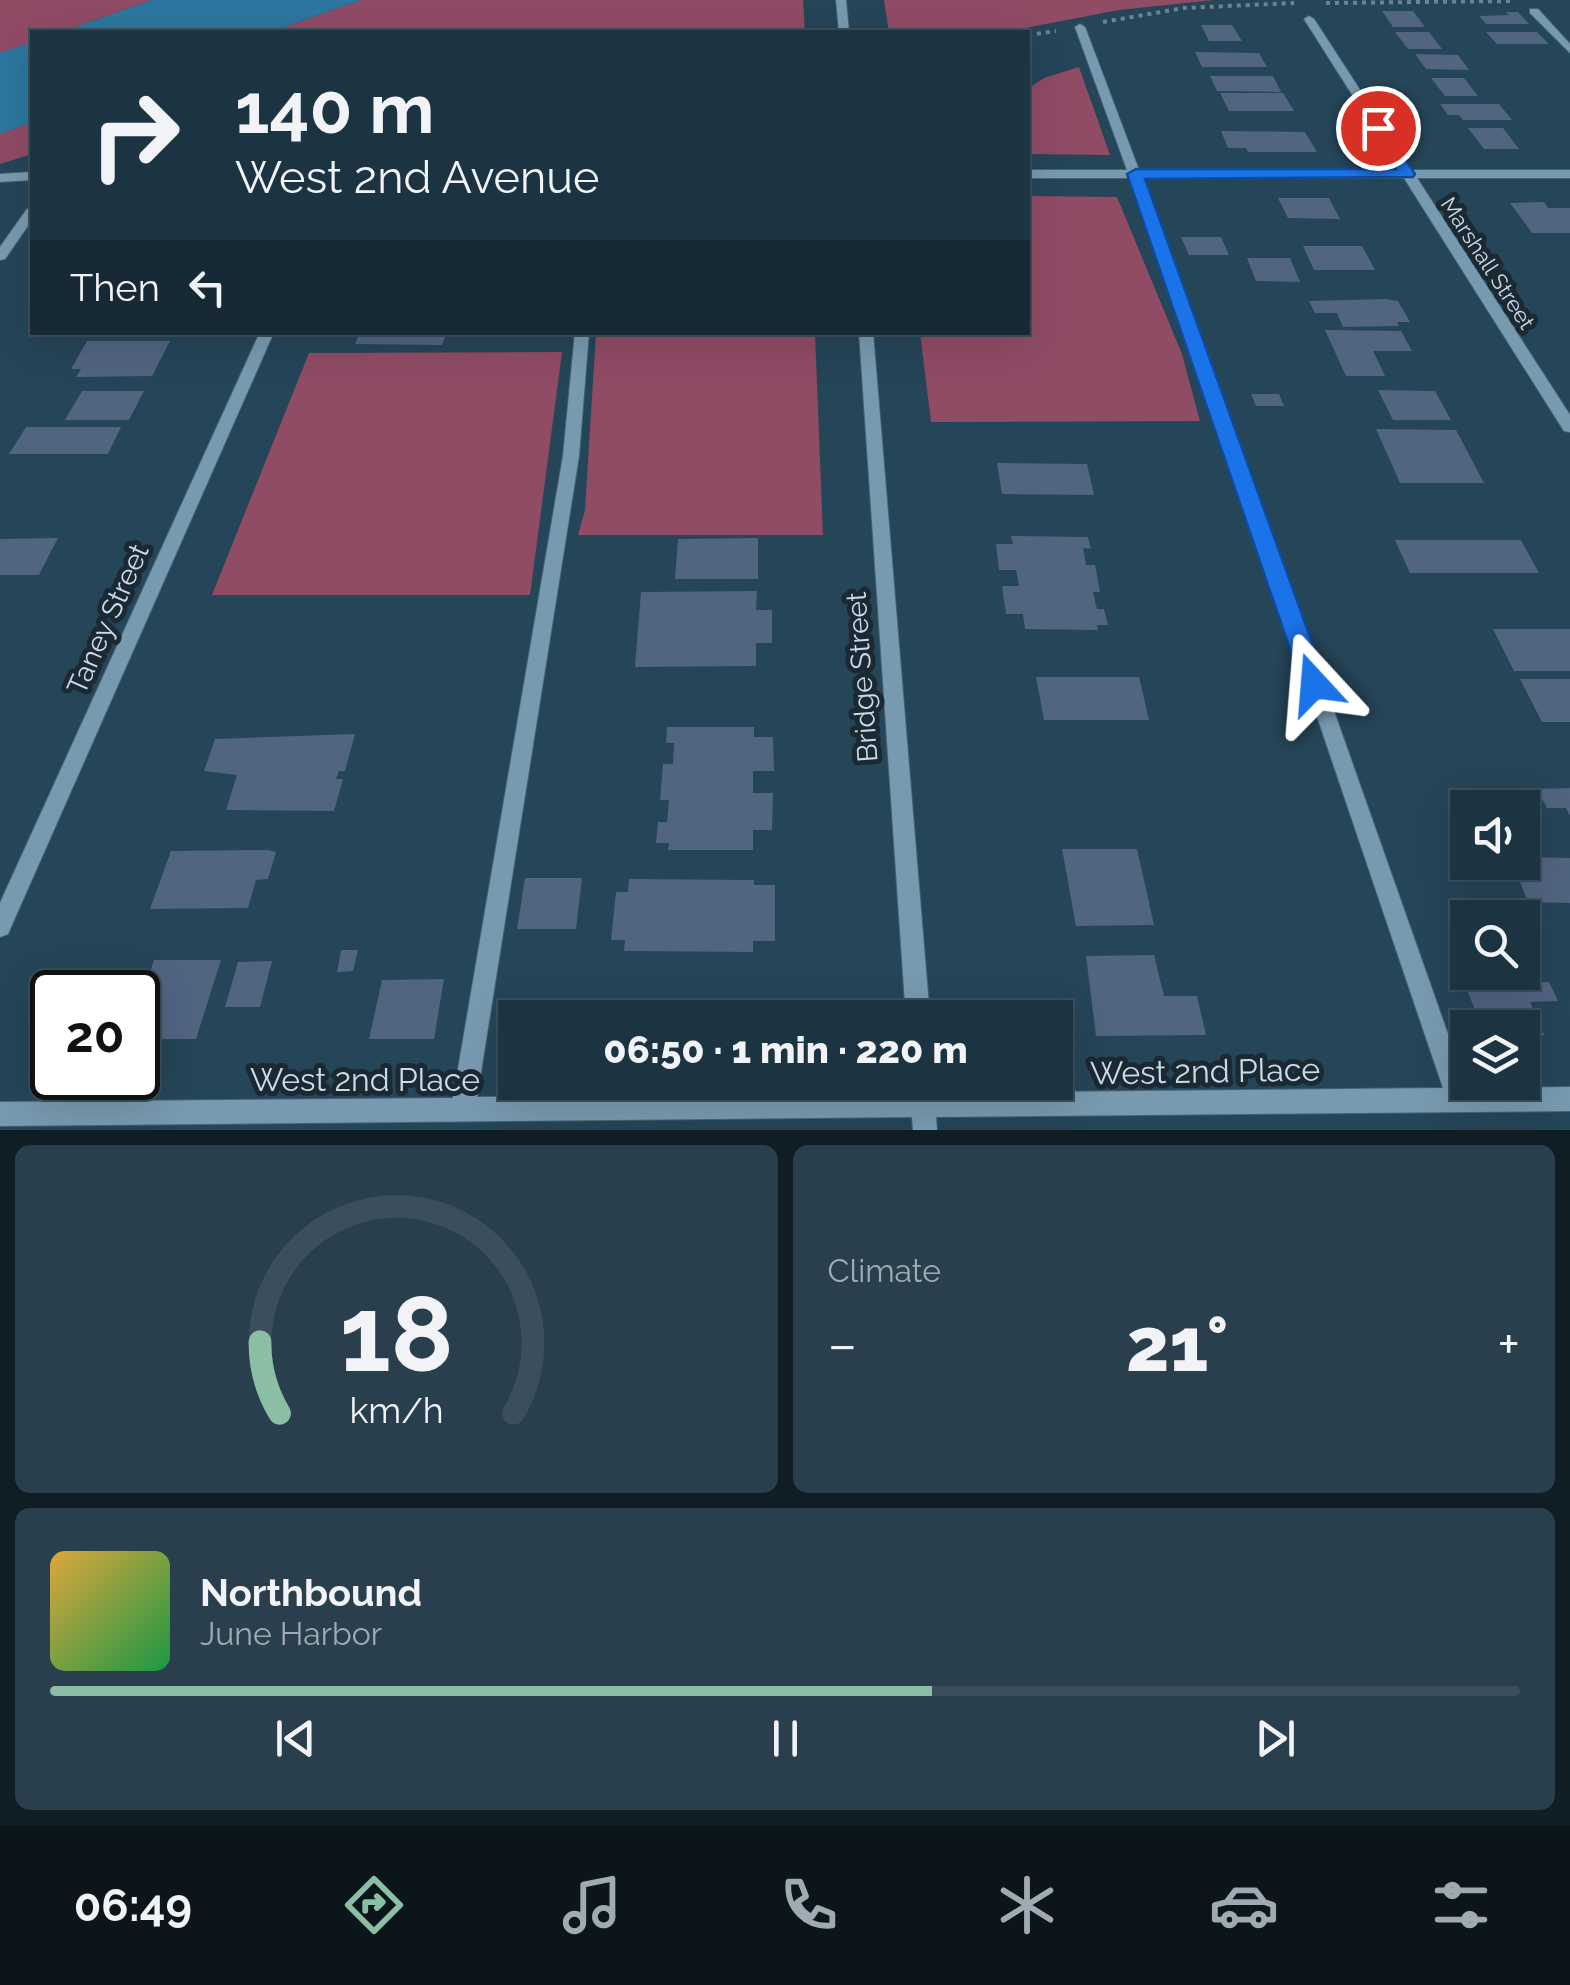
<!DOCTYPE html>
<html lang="en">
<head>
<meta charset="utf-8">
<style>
  body { margin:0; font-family:Raleway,sans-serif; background:#293f4d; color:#f1f3f6; height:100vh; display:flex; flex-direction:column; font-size:38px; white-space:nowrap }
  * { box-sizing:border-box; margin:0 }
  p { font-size:32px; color:#a0aab2 }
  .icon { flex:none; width:55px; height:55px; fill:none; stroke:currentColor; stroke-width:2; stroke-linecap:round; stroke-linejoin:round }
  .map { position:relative; height:1130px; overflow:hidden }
  .sheet { display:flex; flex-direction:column; gap:15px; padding:15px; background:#0f1d24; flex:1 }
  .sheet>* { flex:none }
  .banner { position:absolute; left:30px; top:30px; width:1000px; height:305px; border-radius:0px; box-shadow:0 10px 40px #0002,0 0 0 2px #3a4f5b; background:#1c3442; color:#f1f3f6; overflow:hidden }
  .fabs { position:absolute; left:1450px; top:790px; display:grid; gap:20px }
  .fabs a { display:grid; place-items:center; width:90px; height:90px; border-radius:0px; background:#1c3442; box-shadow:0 10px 40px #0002,0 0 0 2px #3a4f5b; font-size:50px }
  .speed { position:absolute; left:30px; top:970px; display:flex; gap:20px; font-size:50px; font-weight:700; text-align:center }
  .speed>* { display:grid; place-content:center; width:130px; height:130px; border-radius:50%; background:#1c3442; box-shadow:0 10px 40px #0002,0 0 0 2px #3a4f5b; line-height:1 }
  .speed .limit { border:5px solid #111; border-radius:15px; background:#fff; color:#111 }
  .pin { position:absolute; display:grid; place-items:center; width:85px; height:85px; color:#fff; margin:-42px; border:5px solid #fff; border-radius:50%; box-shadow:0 2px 10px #0007 }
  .me { position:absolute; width:110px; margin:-55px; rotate:341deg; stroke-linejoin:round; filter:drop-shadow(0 0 8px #0008) }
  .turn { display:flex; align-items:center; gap:35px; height:210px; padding:0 40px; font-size:45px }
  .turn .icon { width:130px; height:130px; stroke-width:2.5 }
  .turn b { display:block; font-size:70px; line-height:85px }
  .then { display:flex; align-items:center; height:95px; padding:0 40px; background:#0003; gap:20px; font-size:38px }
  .big { font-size:75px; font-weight:800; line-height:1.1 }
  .sheet .widget { flex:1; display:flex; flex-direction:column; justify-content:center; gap:15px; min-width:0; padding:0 35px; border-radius:15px; background:#293f4d }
  .sheet .dial { align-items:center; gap:0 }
  .dial svg { height:260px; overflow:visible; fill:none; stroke:#3a4f5b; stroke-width:7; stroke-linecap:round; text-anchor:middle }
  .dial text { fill:#f1f3f6; stroke:none }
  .song { display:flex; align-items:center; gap:30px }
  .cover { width:120px; height:120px; border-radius:15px; background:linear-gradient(135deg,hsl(40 70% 55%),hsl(140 70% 35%)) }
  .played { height:10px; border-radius:5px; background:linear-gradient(90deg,#8abfa5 60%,#3a4f5b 60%) }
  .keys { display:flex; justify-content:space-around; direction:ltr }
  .heat { display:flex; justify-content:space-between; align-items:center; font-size:55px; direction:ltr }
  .sheet .tiles { flex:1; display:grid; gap:15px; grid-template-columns:1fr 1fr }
  .widget:last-child { grid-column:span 2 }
  .trip { position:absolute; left:498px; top:1000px; width:575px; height:100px; border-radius:0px; background:#1c3442; box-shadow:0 10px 40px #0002,0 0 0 2px #3a4f5b; font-weight:800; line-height:100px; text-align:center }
  .menu { display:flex; height:160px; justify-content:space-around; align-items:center; background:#0b151a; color:#a0aab2 }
  .menu .icon { width:70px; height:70px }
  .menu .on { color:#8abfa5 }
  .menu b { font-size:45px; color:#f1f3f6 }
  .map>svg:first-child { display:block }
</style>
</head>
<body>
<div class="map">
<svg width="1570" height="1130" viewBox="0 0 1570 1130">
  <rect width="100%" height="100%" fill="#254558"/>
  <!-- green -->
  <path fill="#904b65" d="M 0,0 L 152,0 L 61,32 L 32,32 L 32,42 L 0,55 Z
    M 361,0 L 803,0 L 805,32 L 270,32 Z
    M 884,0 L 1214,0 L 1119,10 L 1004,32 L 889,32 Z
    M 1079,67 L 1110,155 L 1028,154 L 1028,89 L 1044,78 Z
    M 32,122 L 32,154 L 0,164 L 0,134 Z
    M 1028,196 L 1117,197 L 1182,354 L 1200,421 L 931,422 L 920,333 L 1028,332 Z
    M 596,333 L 815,333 L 823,535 L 578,535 L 585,510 Z
    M 562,352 L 530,595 L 212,595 L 309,353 Z"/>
  <!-- water -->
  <path fill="#2c77a0" d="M 152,0 L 361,0 L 270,32 L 61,32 Z
    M 32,42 L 32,122 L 0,134 L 0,53 Z"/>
  <!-- building -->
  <path fill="#516480" d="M 1382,11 L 1413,11 L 1425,27 L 1393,27 Z
    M 1506,12 L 1518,12 L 1529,24 L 1486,24 L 1479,16 L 1509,15 Z
    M 1201,25 L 1232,25 L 1242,41 L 1209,41 Z
    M 1395,32 L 1429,32 L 1442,49 L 1408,49 Z
    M 1486,32 L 1537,32 L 1549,44 L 1497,44 Z
    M 1195,52 L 1259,53 L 1267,67 L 1202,67 Z
    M 1415,54 L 1458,55 L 1469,70 L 1426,69 Z
    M 1210,76 L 1273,76 L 1281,92 L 1217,91 Z
    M 1431,78 L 1464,78 L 1478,96 L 1445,96 Z
    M 1220,93 L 1283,93 L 1294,111 L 1229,111 Z
    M 1440,104 L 1499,104 L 1512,120 L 1463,120 L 1459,115 L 1448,115 Z
    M 1468,128 L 1503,128 L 1519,149 L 1484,149 Z
    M 1221,131 L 1305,132 L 1317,152 L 1248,152 L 1246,148 L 1228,148 Z
    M 1278,198 L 1329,198 L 1340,219 L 1288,218 Z
    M 1544,202 L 1548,208 L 1570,208 L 1570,233 L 1532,233 L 1510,203 Z
    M 1181,237 L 1221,237 L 1229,255 L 1189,255 Z
    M 1303,246 L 1362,246 L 1375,270 L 1314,270 Z
    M 1247,258 L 1290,258 L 1300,282 L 1256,281 Z
    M 1385,299 L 1398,301 L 1410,322 L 1397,322 L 1399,326 L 1343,327 L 1337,313 L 1315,313 L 1309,301 Z
    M 1325,330 L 1401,331 L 1412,351 L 1373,351 L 1385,376 L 1346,376 Z
    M 360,332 L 447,332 L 442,345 L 355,344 Z
    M 87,341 L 170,341 L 152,376 L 76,377 L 81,369 L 71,369 Z
    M 1378,390 L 1435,391 L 1451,420 L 1393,420 Z
    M 82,391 L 144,391 L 129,420 L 65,420 Z
    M 1251,394 L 1279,394 L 1284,406 L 1256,406 Z
    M 26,427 L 121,427 L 108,454 L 9,454 Z
    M 1376,429 L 1456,430 L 1484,483 L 1400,483 Z
    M 997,463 L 1087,464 L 1094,495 L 1002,494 Z
    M 1011,536 L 1088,537 L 1091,549 L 1083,548 L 1086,565 L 1095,565 L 1100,592 L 1093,592 L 1097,609 L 1104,609 L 1108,625 L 1097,625 L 1098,630 L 1025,629 L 1023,614 L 1006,614 L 1002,586 L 1019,586 L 1016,570 L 999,570 L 996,544 L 1013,544 Z
    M 58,538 L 39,575 L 0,575 L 0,539 Z
    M 758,538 L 758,579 L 675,579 L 678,539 Z
    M 1395,540 L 1521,540 L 1539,573 L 1410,573 Z
    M 757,591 L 756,610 L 772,610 L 772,643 L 756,643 L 756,666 L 635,667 L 641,592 Z
    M 1493,629 L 1570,629 L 1570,671 L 1514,671 Z
    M 1036,677 L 1139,677 L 1149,720 L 1044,720 Z
    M 1520,679 L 1570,679 L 1570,722 L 1542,722 Z
    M 667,727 L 754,727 L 754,737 L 773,737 L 774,771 L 753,771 L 753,793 L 773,793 L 772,830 L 753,830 L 753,850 L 668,850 L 669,843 L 656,843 L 658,822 L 667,822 L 669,800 L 660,800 L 663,764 L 673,764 L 674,743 L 666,743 Z
    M 355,734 L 345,771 L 339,771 L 336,779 L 343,779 L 334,811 L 226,810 L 237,775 L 204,771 L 215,739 Z
    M 1570,788 L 1570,816 L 1566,808 L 1547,808 L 1537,789 Z
    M 1062,849 L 1137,849 L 1154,925 L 1076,926 Z
    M 268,850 L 276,852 L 268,879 L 256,880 L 248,908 L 150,909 L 171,851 Z
    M 1522,857 L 1570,858 L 1570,903 L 1528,902 L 1512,862 L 1522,862 Z
    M 525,878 L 582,878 L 576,929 L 517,929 Z
    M 629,879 L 754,880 L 754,885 L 775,885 L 775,941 L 753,941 L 753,952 L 624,951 L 625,940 L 611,940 L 616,892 L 628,892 Z
    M 341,950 L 358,950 L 353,971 L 337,972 Z
    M 1154,955 L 1164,996 L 1197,996 L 1206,1035 L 1096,1036 L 1086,956 Z
    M 154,960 L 221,960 L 196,1039 L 138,1039 L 138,1007 Z
    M 272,961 L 260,1007 L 225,1007 L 238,962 Z
    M 444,979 L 434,1039 L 369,1039 L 382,980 Z
    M 1464,982 L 1549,982 L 1558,1001 L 1530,1002 L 1544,1035 L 1522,1035 L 1522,1028 L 1482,1028 Z"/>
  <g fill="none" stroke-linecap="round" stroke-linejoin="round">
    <defs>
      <path id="minor" d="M 836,0 L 846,0 L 849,32 L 839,32 Z
        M 1530,9 L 1538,9 L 1570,44 L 1570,53 L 1530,13 Z
        M 1309,16 L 1314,19 L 1412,170 L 1570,170 L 1570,178 L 1417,178 L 1570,415 L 1570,432 L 1564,431 L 1404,178 L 1142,178 L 1207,351 L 1467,1088 L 1570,1087 L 1570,1111 L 936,1117 L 937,1130 L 913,1130 L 912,1117 L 0,1126 L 0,1102 L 453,1098 L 563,456 L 575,332 L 589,332 L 579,456 L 477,1097 L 911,1093 L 910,1082 L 934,1082 L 935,1093 L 1443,1088 L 1193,351 L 1130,178 L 1028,178 L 1028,170 L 1127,170 L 1075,27 L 1080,24 L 1085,27 L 1139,170 L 1400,170 L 1304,19 Z
        M 32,172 L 32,180 L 0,182 L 0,174 Z
        M 32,208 L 32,220 L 5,259 L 0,260 L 0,247 L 27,209 Z
        M 260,332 L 274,332 L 11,927 L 8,934 L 0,937 L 0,903 Z
        M 859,332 L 873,332 L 930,1018 L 906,1018 Z"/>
    </defs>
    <!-- minor casing -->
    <use href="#minor" stroke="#476373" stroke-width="2"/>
    <!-- path -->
    <path stroke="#6a8494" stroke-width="4" stroke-dasharray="4 5" stroke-linecap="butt" d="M 1326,3 L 1514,1
      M 1103,22 L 1184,8 L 1294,3
      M 1028,35 L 1056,31"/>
    <!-- minor -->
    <use href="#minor" fill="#789ab0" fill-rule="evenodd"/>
  </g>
  <!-- route -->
  <path fill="#1a73e8" stroke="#114b97" stroke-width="2.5" d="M 1372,124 L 1383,124 L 1415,174 L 1413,177 L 1145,179 L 1327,684 L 1323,691 L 1306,691 L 1302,684 L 1127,174 L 1136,169 L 1396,169 L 1370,128 Z"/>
  <g text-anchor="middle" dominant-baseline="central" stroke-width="10" stroke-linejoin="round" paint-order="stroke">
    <!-- far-street labels -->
    <g font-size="22" fill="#cadbe7" stroke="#1b2932">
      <text transform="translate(1488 263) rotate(57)">Marshall Street</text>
    </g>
    <!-- street labels -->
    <g font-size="28" fill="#cadbe7" stroke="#1b2932">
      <text transform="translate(108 619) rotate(-66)">Taney Street</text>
      <text transform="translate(862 677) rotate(-94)">Bridge Street</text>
    </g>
    <!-- near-street labels -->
    <g font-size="32" fill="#cadbe7" stroke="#1b2932">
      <text transform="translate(1205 1071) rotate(-1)">West 2nd Place</text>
      <text x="365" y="1079">West 2nd Place</text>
    </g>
  </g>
</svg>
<div class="fabs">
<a><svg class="icon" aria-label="sound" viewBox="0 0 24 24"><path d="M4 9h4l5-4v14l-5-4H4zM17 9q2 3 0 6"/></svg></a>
<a><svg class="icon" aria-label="search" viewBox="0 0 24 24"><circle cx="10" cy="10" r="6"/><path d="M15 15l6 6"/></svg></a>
<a><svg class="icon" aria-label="layers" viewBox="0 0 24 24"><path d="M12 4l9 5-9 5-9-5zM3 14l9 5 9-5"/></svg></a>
</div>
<div class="speed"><div class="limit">20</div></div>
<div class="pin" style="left:1378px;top:128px;background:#d93025"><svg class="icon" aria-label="arrive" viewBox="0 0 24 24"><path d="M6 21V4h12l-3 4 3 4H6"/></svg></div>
<svg class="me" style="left:1314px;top:684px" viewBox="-20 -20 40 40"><path d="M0-17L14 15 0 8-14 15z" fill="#1a73e8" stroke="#fff" stroke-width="4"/></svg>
<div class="trip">06:50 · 1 min · 220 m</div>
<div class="banner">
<div class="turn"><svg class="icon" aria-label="right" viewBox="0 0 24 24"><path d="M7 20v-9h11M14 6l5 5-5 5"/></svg><div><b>140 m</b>West 2nd Avenue</div></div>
<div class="then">Then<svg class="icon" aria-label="left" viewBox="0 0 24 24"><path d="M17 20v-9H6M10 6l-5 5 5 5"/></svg></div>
</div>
</div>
<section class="sheet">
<div class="tiles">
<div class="widget dial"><svg viewBox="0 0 100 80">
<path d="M14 69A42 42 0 1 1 86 69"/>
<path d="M14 69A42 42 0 0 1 8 47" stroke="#8abfa5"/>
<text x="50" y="56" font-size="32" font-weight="700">18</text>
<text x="50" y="72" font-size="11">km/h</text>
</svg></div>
<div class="widget"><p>Climate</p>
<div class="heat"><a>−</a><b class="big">21°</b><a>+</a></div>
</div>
<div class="widget">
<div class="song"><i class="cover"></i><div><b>Northbound</b><p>June Harbor</p></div></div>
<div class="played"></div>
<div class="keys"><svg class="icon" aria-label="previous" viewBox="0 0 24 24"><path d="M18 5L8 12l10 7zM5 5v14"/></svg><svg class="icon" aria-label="pause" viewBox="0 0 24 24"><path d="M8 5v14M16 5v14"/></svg><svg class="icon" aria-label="next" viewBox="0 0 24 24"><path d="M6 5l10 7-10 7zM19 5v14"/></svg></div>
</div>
</div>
</section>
<nav class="menu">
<b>06:49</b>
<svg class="icon on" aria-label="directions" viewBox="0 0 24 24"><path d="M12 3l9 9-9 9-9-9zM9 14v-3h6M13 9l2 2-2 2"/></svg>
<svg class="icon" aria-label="music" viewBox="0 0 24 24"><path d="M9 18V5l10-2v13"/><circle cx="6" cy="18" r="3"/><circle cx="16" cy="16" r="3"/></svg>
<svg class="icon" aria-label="phone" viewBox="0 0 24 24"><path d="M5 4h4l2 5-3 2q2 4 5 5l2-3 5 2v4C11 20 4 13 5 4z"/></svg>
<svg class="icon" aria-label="climate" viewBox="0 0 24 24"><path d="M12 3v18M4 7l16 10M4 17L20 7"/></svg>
<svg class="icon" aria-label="car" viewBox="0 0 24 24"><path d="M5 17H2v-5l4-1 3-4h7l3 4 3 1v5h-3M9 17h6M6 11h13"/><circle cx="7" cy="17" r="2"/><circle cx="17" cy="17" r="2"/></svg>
<svg class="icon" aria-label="filters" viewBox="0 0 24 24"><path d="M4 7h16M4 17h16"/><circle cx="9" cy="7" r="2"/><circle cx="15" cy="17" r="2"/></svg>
</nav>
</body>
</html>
